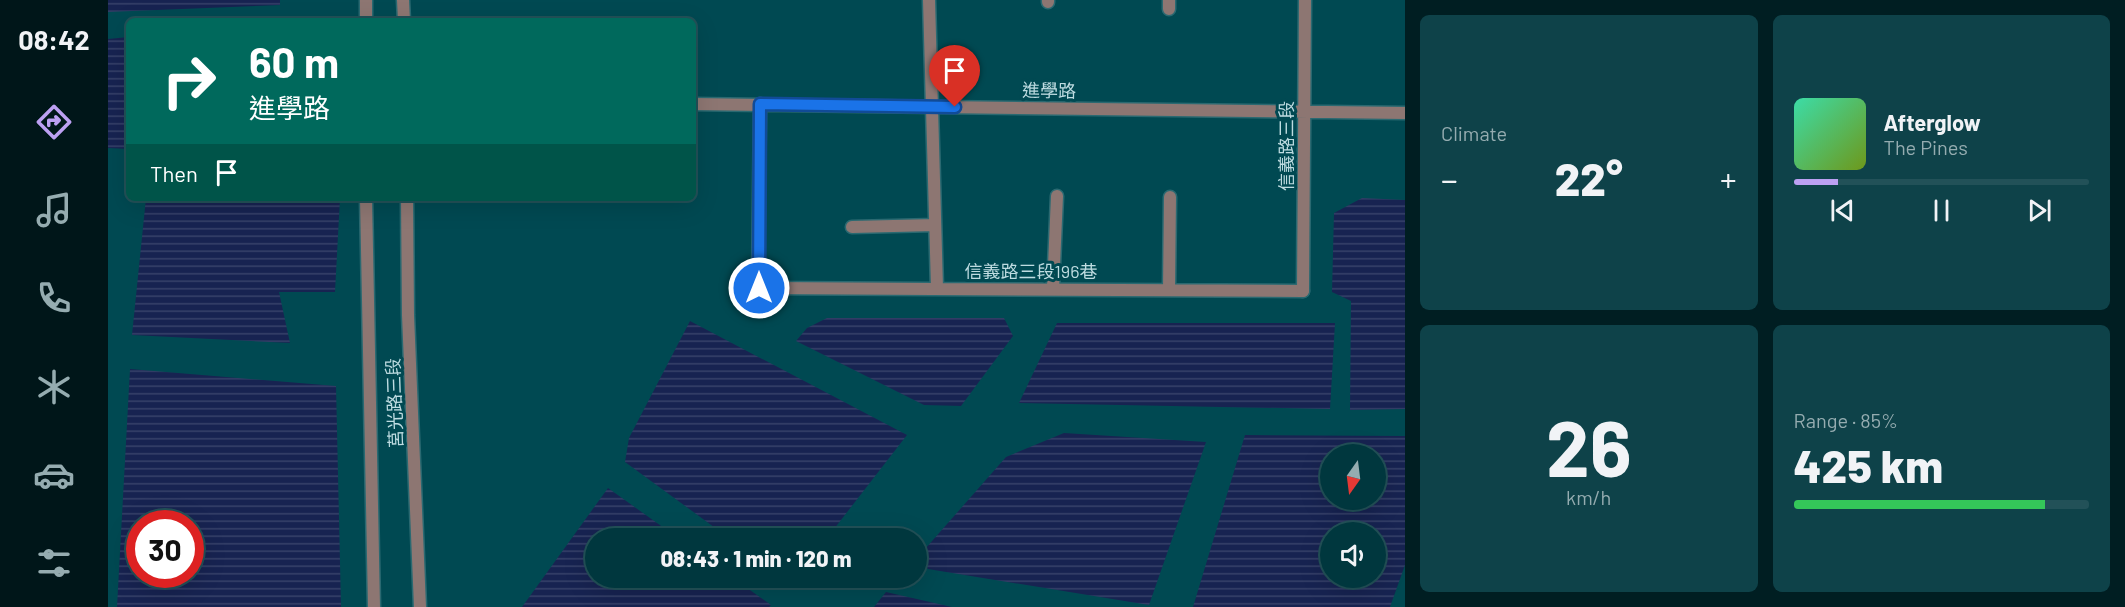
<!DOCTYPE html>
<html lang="en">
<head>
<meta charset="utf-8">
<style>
  body { margin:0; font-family:Barlow,"Noto Sans TC",sans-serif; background:#0e4249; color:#f1f3f6; height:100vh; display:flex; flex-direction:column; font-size:22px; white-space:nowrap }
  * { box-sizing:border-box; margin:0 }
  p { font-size:20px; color:#95acb0 }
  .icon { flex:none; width:33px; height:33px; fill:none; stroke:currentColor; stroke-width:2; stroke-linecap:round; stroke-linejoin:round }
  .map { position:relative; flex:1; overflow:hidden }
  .details { display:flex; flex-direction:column; gap:15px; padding:15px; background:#001e22; width:720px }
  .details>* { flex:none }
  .hud { position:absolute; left:18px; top:18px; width:570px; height:183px; border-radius:9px; box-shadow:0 6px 24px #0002,0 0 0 2px #225158; background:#00695c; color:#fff; overflow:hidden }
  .needle { width:39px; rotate:194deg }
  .buttons { position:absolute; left:1212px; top:444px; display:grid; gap:12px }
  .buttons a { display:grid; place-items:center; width:66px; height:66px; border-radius:50%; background:#00373e; box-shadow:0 6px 24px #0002,0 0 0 2px #225158; font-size:30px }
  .speed { position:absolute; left:18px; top:510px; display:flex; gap:12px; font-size:30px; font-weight:700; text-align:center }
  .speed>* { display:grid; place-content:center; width:78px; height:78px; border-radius:50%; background:#00373e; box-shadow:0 6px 24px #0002,0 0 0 2px #225158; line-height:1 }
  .speed .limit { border:9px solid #d22; background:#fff; color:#111 }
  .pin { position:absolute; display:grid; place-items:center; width:51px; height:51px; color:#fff; margin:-62px -26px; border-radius:50% 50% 50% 0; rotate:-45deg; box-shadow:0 0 6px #0007 }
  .pin .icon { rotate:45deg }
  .me { position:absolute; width:66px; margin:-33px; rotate:0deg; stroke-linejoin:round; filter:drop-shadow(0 0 4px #0008) }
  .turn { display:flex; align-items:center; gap:21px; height:126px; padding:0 24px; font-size:27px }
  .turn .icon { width:78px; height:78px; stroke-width:2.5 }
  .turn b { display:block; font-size:42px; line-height:51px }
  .then { display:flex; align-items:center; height:57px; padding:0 24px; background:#0003; gap:12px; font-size:22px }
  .big { font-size:45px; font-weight:800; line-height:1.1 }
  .details .widget { flex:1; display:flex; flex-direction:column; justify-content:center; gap:9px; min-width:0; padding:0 21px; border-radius:9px; background:#0e4249 }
  .details .dial { align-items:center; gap:0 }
  .dial b { font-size:78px; line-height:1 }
  .song { display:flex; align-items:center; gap:18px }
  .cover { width:72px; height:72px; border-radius:9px; background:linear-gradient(135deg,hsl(160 70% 55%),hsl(80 70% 35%)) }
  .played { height:6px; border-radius:3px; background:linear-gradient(90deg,#bca0f2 15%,#225158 15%) }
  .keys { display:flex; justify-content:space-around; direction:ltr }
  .heat { display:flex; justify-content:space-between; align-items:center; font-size:33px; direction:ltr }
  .charge { height:9px; border-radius:4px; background:linear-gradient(90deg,#34c759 85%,#225158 0) }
  .details .tiles { flex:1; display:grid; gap:15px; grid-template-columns:repeat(2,1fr) }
  .trip { position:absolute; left:477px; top:528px; width:342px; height:60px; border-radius:30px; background:#00373e; box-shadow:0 6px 24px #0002,0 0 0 2px #225158; font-weight:800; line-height:60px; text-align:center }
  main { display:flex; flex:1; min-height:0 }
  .dock { display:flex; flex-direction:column; width:108px; justify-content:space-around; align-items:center; background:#001619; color:#95acb0 }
  .dock .icon { width:42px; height:42px }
  .dock .on { color:#bca0f2 }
  .dock b { font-size:27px; color:#f1f3f6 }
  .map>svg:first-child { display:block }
</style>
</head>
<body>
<main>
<nav class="dock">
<b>08:42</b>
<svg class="icon on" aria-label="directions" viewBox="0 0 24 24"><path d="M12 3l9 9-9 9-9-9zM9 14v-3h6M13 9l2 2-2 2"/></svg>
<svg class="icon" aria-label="music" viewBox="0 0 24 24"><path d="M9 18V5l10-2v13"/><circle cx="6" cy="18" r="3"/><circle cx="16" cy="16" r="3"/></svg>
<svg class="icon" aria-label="phone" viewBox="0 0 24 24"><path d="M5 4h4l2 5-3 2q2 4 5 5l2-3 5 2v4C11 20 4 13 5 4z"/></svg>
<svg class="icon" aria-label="climate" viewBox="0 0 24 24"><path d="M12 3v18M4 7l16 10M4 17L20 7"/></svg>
<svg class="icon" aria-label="car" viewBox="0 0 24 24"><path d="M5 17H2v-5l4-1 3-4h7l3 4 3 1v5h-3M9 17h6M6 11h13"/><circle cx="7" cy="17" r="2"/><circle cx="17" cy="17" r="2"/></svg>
<svg class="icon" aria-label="filters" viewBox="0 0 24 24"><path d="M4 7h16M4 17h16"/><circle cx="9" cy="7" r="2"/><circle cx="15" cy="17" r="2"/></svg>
</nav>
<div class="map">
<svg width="1297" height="607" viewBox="0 0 1297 607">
  <defs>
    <pattern id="water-rules" width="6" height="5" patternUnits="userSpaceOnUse" patternTransform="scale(1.5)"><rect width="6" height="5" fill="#172351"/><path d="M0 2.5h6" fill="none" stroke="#37426a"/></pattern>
  </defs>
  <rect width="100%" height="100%" fill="#004952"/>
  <!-- water -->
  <path fill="url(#water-rules)" fill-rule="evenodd" d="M 0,0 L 172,0 L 172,5 L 0,12 Z
    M 21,37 L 21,149 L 0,148 L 0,39 Z
    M 38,198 L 232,198 L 227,292 L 171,292 L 182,343 L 24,335 Z
    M 1254,198 L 1297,200 L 1297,409 L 1242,410 L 1243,301 L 1224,292 L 1226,213 Z
    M 719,318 L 896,318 L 905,336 L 853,406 L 816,405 L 688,341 L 699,328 Z
    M 582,321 L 799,435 L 719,538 L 627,538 L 610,530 L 517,462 L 521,438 Z
    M 949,323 L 1227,323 L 1222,409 L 911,403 Z
    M 22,369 L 228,386 L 233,607 L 9,607 ZM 32,524 L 82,524 L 82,574 L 32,574 Z
    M 956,433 L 1098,442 L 1041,605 L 820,569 L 810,557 L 898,457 Z
    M 1137,435 L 1297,436 L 1297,565 L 1282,607 L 1085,607 ZM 1222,454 L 1268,454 L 1268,500 L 1222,500 ZM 1222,532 L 1268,532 L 1268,578 L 1222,578 Z
    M 500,488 L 570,538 L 488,538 L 488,578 L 625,578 L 663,605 L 661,607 L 414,607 Z
    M 778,592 L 844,607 L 766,607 Z"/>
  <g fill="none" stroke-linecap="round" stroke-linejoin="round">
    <defs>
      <path id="service" d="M 821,0 L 829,288
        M 940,2 L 940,0
        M 1061,9 L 1061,0
        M 744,227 L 827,225
        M 650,288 L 1195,291
        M 945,289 L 949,196
        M 1061,290 L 1062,197"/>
      <path id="minor" d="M 585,104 L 1297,113
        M 650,288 L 652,104
        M 1195,291 L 1197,0"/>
      <path id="tertiary" d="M 258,0 L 258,21
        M 295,0 L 296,21
        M 258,198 L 266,607
        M 299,198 L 300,315 L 312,607"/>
    </defs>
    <!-- service casing -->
    <use href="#service" stroke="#2a6971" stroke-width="15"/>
    <!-- minor casing -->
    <use href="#minor" stroke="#2a6971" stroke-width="15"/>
    <!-- tertiary casing -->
    <use href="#tertiary" stroke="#2a6971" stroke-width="15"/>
    <!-- service -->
    <use href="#service" stroke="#8d7672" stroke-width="12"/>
    <!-- minor -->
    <use href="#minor" stroke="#8d7672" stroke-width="12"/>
    <!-- tertiary -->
    <use href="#tertiary" stroke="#8d7672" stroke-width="12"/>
  </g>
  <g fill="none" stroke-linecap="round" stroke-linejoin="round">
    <defs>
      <path id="route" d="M 651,288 L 652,104 L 847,107"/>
    </defs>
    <!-- route casing -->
    <use href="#route" stroke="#114b97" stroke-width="15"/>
    <!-- route -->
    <use href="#route" stroke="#1a73e8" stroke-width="10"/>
  </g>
  <g text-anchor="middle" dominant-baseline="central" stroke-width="6" stroke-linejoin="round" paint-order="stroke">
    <!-- street labels -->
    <g font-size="18" fill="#bedce1" stroke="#004952">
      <text transform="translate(941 90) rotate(1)">進學路</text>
      <text transform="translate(1178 146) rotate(-90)">信義路三段</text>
      <text x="923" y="271">信義路三段196巷</text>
      <text transform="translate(286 403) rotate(-92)">莒光路三段</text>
    </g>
  </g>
</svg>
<div class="buttons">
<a><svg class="needle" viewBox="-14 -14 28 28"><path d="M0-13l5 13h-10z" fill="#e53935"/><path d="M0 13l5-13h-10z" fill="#95acb0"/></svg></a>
<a><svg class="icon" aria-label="sound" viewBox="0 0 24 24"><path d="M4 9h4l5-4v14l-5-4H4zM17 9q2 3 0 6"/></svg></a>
</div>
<div class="speed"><div class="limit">30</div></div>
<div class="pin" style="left:847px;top:107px;background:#d93025"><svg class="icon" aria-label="arrive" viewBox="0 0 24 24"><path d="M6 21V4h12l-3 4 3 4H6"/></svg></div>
<svg class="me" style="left:651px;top:288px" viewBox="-20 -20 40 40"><circle r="17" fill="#1a73e8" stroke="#fff" stroke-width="3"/><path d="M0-11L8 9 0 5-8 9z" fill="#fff"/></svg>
<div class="trip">08:43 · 1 min · 120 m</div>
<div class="hud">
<div class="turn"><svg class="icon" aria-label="right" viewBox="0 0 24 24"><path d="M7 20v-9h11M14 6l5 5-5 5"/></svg><div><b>60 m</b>進學路</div></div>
<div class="then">Then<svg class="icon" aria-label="arrive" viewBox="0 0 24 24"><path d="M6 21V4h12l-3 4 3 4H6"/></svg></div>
</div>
</div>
<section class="details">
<div class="tiles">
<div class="widget"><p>Climate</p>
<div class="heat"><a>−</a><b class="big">22°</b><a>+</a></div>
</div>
<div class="widget">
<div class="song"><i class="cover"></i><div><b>Afterglow</b><p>The Pines</p></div></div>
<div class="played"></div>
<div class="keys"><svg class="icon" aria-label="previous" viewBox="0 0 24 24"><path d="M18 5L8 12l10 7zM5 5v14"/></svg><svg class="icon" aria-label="pause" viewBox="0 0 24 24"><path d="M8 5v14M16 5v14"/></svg><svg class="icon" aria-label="next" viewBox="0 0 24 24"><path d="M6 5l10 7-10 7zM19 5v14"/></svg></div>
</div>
<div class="widget dial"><b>26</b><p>km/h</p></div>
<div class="widget"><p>Range · 85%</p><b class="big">425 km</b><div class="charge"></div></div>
</div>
</section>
</main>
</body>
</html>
